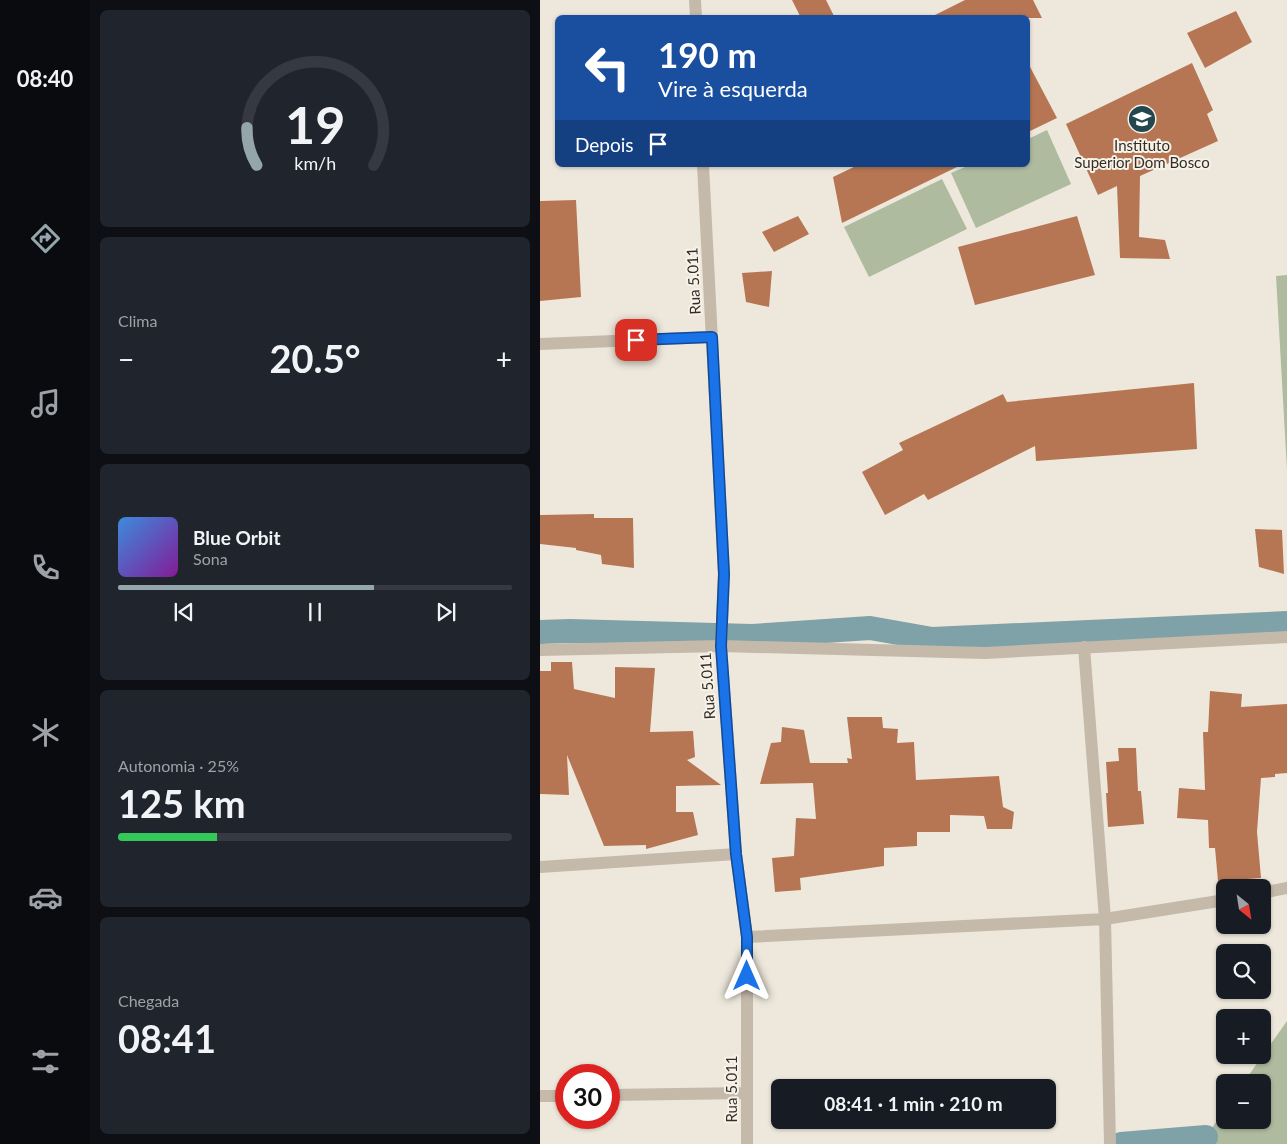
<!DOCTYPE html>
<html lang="pt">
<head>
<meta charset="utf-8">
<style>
  body { margin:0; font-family:Lato,sans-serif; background:#20242c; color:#f1f3f6; height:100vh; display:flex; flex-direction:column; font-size:19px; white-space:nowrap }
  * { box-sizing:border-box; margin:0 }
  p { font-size:16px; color:#9ea1a6 }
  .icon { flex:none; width:28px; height:28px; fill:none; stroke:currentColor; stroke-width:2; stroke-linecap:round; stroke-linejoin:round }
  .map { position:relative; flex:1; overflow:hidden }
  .details { display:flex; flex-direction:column; gap:10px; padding:10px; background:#0d0f14; width:450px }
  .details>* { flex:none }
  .hud { position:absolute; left:15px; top:15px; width:475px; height:152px; border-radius:8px; box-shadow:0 1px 4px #0004; background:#1a4fa0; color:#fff; overflow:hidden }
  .needle { width:32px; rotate:150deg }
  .controls { position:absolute; left:676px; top:879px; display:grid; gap:10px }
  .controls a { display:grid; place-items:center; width:55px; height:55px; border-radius:8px; background:#171b24; box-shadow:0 1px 4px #0004; font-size:25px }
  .speed { position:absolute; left:15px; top:1064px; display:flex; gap:10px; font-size:25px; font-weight:700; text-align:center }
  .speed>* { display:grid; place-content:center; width:65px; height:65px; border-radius:50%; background:#171b24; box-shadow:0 1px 4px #0004; line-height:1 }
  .speed .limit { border:8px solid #d22; background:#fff; color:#111 }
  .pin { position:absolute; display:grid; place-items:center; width:42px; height:42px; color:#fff; margin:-21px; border-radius:10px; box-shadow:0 2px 8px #0006 }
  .me { position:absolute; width:55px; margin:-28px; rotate:0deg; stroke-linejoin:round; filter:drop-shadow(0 0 4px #0008) }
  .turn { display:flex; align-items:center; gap:18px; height:105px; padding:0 20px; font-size:22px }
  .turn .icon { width:65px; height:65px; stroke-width:2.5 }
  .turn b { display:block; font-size:35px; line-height:42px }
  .then { display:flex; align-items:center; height:48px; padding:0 20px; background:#0003; gap:10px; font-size:19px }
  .big { font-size:38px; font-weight:700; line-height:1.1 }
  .details .widget { flex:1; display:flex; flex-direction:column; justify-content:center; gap:8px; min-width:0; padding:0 18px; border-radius:8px; background:#20242c }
  .details .dial { align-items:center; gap:0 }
  .dial svg { height:130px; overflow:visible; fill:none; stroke:#363941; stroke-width:7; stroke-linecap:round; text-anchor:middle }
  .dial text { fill:#f1f3f6; stroke:none }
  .song { display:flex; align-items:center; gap:15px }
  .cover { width:60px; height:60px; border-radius:8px; background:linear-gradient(135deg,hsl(210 70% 55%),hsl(290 70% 35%)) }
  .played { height:5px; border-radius:2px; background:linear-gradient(90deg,#94a6ab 65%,#363941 65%) }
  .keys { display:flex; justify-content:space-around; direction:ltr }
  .heat { display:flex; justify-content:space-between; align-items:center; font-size:28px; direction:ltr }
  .charge { height:8px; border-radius:4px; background:linear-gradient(90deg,#34c759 25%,#363941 0) }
  .trip { position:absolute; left:231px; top:1079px; width:285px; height:50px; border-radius:8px; background:#171b24; box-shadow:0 1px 4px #0004; font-weight:700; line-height:50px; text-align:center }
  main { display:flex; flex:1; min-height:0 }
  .tab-bar { display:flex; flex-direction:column; width:90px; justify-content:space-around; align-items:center; background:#090b0e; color:#9ea1a6 }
  .tab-bar .icon { width:35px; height:35px }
  .tab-bar .current { color:#94a6ab }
  .tab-bar b { font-size:22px; color:#f1f3f6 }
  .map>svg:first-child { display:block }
</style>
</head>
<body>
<main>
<nav class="tab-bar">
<b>08:40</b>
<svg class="icon current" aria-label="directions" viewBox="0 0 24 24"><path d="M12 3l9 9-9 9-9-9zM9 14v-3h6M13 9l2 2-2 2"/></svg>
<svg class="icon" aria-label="music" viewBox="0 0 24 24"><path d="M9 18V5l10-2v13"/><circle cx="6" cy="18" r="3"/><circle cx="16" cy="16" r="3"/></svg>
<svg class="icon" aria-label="phone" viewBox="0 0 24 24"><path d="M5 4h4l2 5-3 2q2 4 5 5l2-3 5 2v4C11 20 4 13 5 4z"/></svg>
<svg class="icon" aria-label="climate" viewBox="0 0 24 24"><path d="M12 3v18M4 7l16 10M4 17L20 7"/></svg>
<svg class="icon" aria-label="car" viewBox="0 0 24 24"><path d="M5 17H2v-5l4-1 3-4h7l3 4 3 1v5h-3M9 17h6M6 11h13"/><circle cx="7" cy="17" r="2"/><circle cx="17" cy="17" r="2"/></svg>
<svg class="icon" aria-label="filters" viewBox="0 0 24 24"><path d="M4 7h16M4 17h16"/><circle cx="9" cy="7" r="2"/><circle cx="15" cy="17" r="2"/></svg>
</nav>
<section class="details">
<div class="widget dial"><svg viewBox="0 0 100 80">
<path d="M14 69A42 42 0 1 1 86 69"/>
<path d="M14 69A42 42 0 0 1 8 46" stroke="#94a6ab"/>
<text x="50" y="56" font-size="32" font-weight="700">19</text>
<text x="50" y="72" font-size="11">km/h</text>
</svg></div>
<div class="widget"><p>Clima</p>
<div class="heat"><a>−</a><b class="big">20.5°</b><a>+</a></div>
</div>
<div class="widget">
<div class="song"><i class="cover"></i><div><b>Blue Orbit</b><p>Sona</p></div></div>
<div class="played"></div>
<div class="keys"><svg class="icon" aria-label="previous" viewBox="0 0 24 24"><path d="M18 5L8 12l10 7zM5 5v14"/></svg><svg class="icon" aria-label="pause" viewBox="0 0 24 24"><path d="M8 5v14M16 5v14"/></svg><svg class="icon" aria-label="next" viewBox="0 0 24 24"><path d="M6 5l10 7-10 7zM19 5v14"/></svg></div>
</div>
<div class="widget"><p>Autonomia · 25%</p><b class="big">125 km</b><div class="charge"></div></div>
<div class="widget"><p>Chegada</p><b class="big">08:41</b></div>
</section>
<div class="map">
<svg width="747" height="1144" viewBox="0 0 747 1144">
  <rect width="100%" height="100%" fill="#eee8dc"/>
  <!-- green -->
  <path fill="#aebb9e" d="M 507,130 L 531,184 L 436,228 L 411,173 L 430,165 L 488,165 L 488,139 Z
    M 402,179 L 427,229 L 329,277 L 304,227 Z
    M 747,275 L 747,470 L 736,276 Z
    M 747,1021 L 747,1144 L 661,1144 L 685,1109 L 685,1120 L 722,1120 L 722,1082 L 704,1082 Z"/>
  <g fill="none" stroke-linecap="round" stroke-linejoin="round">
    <!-- canal -->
    <path stroke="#7fa1a8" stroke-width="24" d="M 0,632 L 30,631 L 212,636 L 330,628 L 392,639 L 747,623
      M 581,1144 L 666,1137"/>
  </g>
  <!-- building -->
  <path fill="#b67653" d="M 252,0 L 286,0 L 295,18 L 261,18 Z
    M 425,0 L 493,0 L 502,18 L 389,18 Z
    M 696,11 L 712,42 L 665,68 L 647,33 Z
    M 488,63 L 517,118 L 488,132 Z
    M 652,63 L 673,110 L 667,114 L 678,141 L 600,176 L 599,237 L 625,240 L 630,259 L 580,258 L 577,186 L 558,195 L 526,124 Z
    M 318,165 L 421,165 L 302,223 L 293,177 Z
    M 36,200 L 41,297 L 0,301 L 0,201 Z
    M 258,216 L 269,234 L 234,252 L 222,232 Z
    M 537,216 L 555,275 L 435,305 L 418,247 Z
    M 232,271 L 229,307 L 206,302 L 202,273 Z
    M 654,383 L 657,449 L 496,461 L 495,446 L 388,500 L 384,494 L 345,515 L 322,472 L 363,450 L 359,443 L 463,394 L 467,402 Z
    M 54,514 L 54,518 L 93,518 L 94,568 L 62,564 L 61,555 L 36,550 L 36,548 L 0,544 L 0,515 Z
    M 715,529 L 742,530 L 744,574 L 719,567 Z
    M 11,662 L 32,662 L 34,689 L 75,698 L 75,667 L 115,668 L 110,732 L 153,731 L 155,757 L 147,760 L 181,785 L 136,786 L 136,812 L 153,812 L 158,835 L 106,849 L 106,845 L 64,846 L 27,755 L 29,795 L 0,794 L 0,671 L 11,671 Z
    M 670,691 L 702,694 L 701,707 L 747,704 L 747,773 L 735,774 L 735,777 L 721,778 L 717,832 L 721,878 L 678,881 L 675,848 L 669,848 L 668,820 L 637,818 L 639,788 L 665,790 L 663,732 L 668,732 Z
    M 307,717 L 342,717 L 343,728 L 358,729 L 357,743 L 374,742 L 376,780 L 459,776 L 463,807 L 474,812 L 472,829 L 447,829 L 444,816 L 410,815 L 410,832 L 377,832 L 377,846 L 344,848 L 344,866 L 260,878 L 261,890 L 235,892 L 232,858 L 254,856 L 256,818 L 276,819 L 273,783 L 220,784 L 231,743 L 241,742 L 242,727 L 264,730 L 270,763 L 308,763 L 307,758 L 312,759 Z
    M 578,748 L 596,748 L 598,791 L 601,791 L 604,824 L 568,827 L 566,793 L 568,793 L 566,762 L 579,761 Z"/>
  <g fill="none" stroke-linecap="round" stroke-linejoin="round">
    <!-- minor -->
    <path stroke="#c5b9aa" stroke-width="12" d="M 155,0 L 156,18
      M 163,165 L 184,574 L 181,646 L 196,854 L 207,937 L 207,1144
      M 0,344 L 172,337
      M 544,647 L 565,919 L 570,1144
      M 0,650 L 181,646 L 445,653 L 747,637
      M 0,867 L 196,854
      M 722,893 L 747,888
      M 207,937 L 565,919 L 685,900
      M 69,1095 L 207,1093
      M 0,1096 L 26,1096"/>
  </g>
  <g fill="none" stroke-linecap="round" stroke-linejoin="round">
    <defs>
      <path id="route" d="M 96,340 L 172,337 L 184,574 L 181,646 L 196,854 L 207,937 L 207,976"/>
    </defs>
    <!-- route casing -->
    <use href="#route" stroke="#114b97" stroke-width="12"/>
    <!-- route -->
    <use href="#route" stroke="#1a73e8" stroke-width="9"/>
  </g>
  <!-- icons -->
  <defs>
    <symbol id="university-disc" viewBox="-11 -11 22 22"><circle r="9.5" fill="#23474f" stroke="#f7f2e8"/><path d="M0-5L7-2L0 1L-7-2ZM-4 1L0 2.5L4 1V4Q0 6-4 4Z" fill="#fff"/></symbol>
  </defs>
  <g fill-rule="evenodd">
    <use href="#university-disc" x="586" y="103" width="32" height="32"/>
  </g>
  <g text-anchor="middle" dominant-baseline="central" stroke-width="4" stroke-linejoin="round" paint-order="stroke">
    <!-- poi labels -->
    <g font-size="15" fill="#332d28" stroke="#f7f2e8">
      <text x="602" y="145">Instituto<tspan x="602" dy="17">Superior Dom Bosco</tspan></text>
    </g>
    <!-- street labels -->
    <g font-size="15" fill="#332d28" stroke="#f7f2e8">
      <text transform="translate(153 281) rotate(-93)">Rua 5.011</text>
      <text transform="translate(167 686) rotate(-94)">Rua 5.011</text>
      <text transform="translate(191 1089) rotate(-90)">Rua 5.011</text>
    </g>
  </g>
</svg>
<div class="controls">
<a><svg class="needle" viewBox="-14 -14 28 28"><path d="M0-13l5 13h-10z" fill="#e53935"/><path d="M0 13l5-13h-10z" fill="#9ea1a6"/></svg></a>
<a><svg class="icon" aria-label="search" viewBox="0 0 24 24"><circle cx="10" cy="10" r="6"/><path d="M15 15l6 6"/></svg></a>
<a>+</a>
<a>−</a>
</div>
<div class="speed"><div class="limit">30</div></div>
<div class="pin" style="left:96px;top:340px;background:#d93025"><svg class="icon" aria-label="arrive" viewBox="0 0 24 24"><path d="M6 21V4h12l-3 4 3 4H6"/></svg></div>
<svg class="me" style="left:207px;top:976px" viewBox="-20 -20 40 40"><path d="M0-17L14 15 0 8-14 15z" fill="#1a73e8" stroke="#fff" stroke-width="4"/></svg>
<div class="trip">08:41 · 1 min · 210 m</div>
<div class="hud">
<div class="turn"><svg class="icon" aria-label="left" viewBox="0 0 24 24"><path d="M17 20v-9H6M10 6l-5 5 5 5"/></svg><div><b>190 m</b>Vire à esquerda</div></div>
<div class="then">Depois<svg class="icon" aria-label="arrive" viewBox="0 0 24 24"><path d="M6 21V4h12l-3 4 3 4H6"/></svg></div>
</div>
</div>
</main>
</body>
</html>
